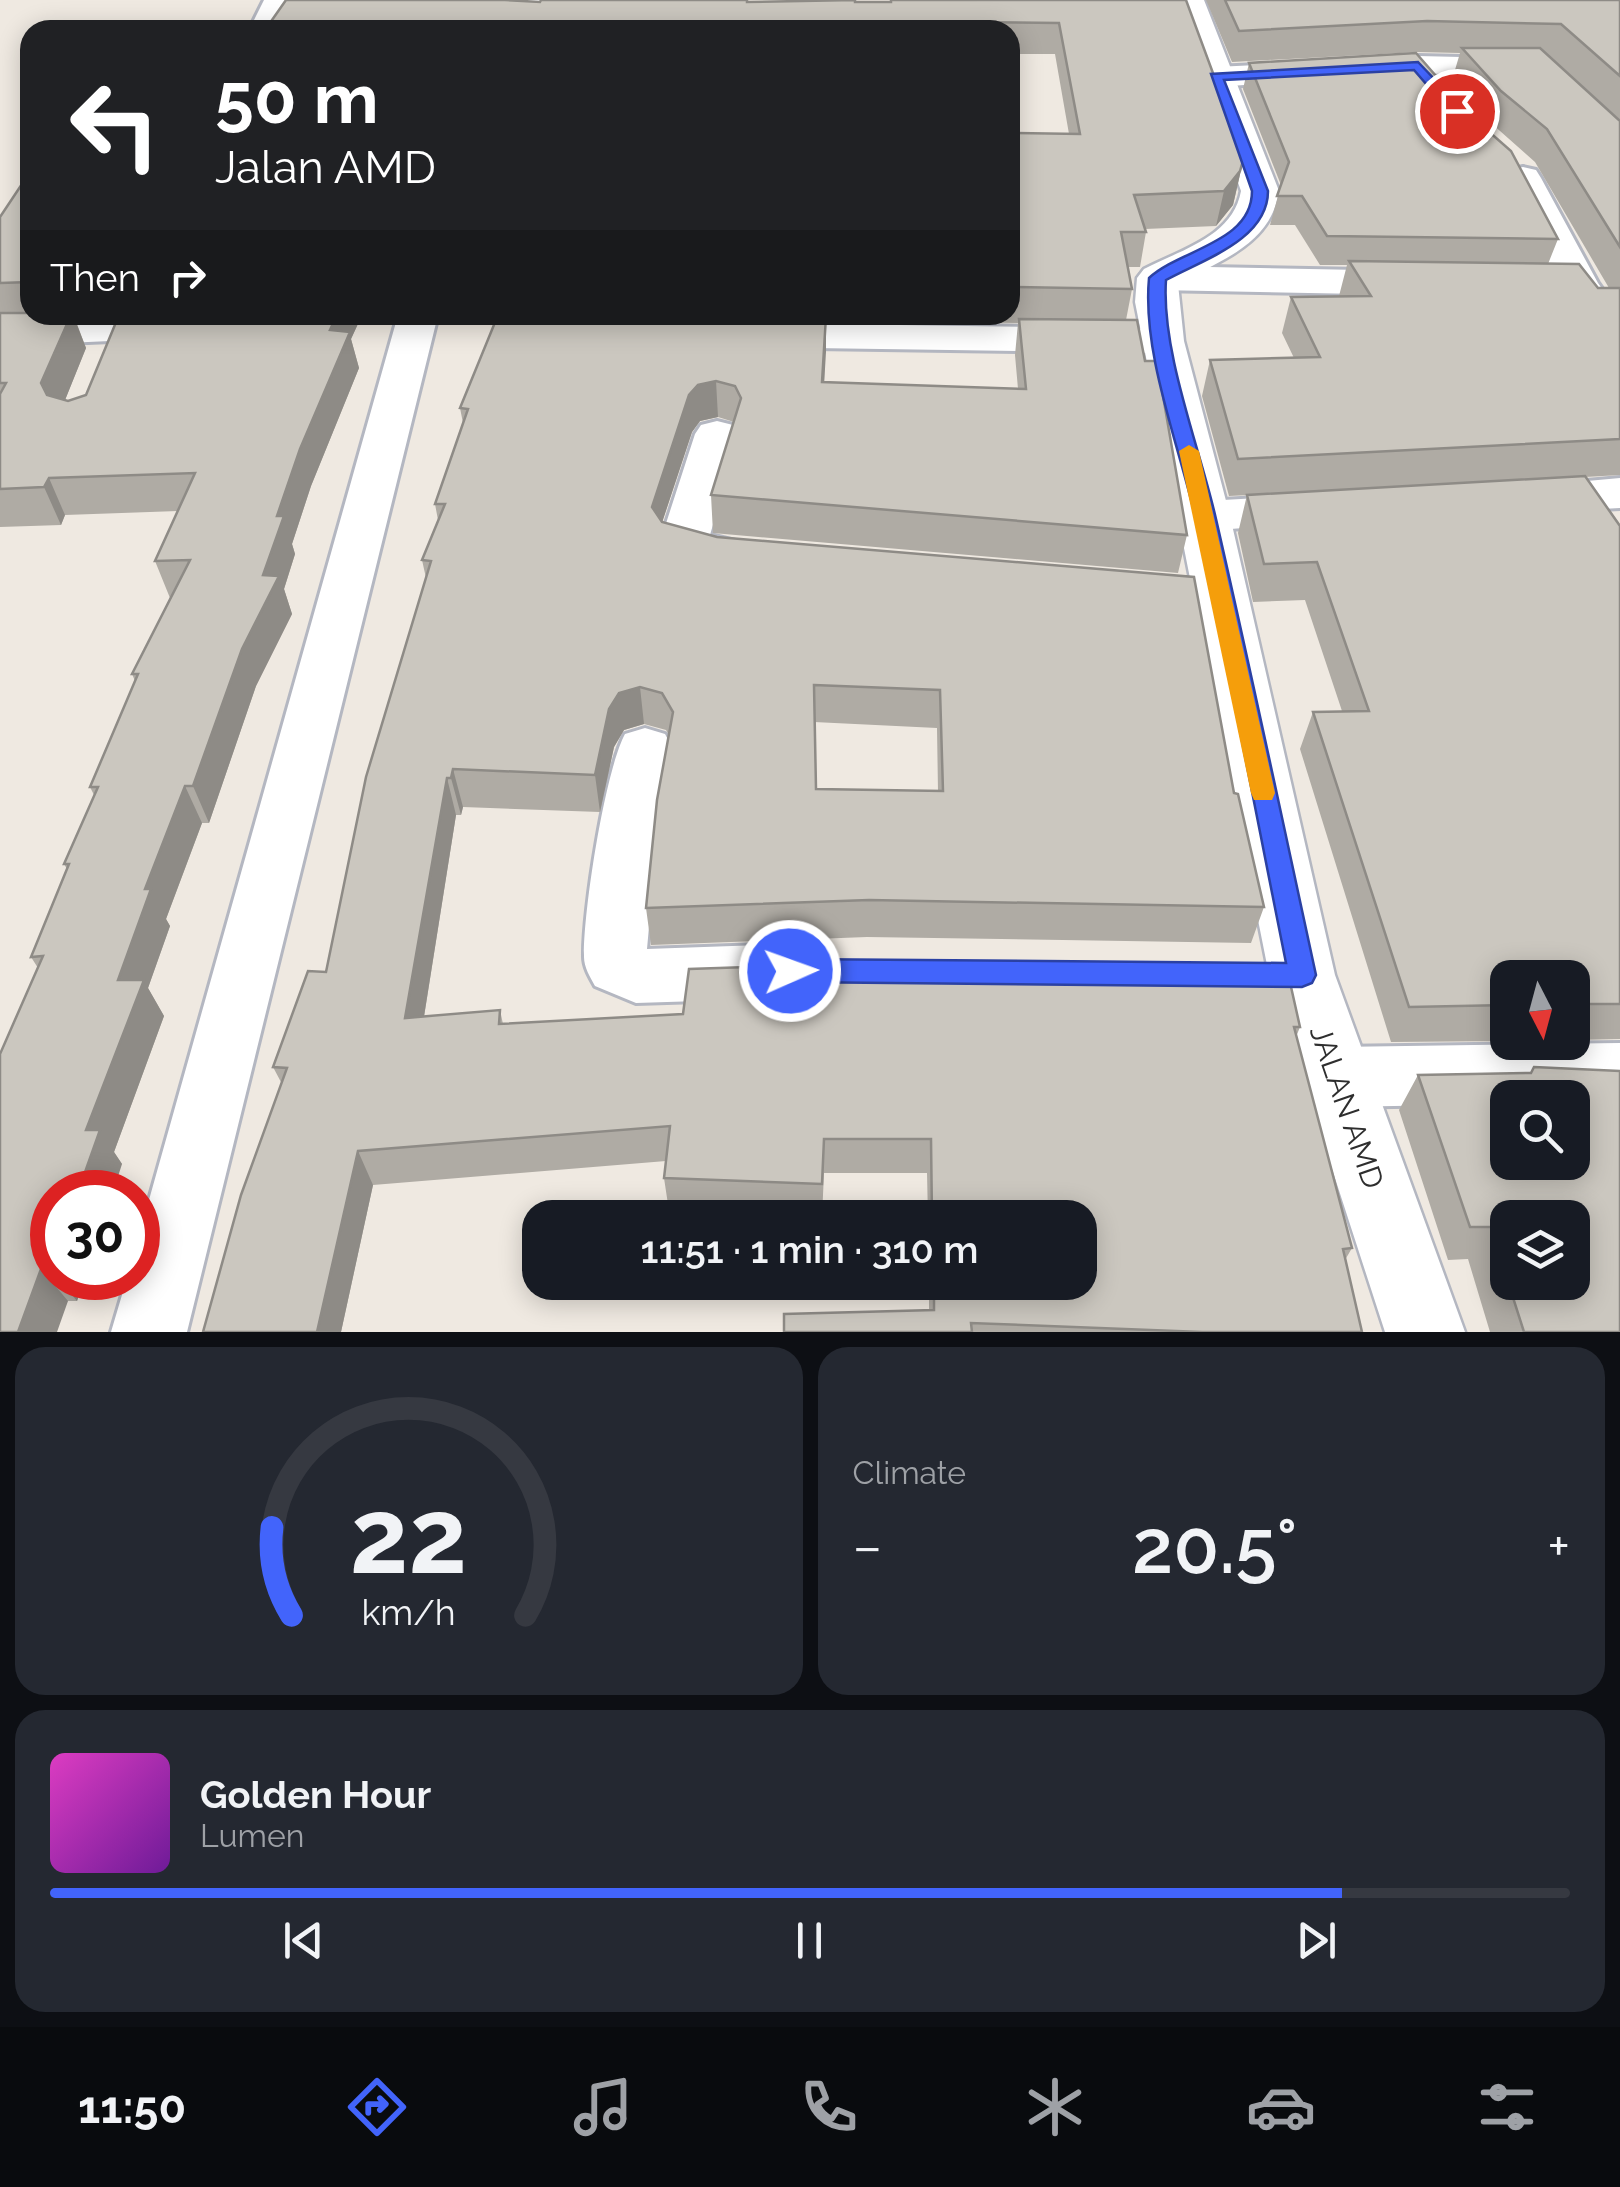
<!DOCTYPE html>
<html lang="en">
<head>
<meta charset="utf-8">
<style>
  body { margin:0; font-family:Raleway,sans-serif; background:#242831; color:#f1f3f6; height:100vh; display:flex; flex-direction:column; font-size:38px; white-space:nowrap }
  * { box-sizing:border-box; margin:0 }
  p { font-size:32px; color:#9ea1a6 }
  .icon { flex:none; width:55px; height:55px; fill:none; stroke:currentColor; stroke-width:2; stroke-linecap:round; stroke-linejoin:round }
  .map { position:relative; height:1332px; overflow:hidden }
  .side { display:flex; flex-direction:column; gap:15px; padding:15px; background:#0d0f14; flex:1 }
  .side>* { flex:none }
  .guide { position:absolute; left:20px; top:20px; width:1000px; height:305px; border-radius:30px; box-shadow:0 5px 25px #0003; background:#202124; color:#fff; overflow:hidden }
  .needle { width:65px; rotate:174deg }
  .buttons { position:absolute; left:1490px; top:960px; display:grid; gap:20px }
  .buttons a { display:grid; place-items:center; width:100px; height:100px; border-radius:20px; background:#171b24; box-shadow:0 5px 25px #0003; font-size:50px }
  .speed { position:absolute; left:30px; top:1170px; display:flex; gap:20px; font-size:50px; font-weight:700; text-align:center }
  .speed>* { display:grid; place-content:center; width:130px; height:130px; border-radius:50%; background:#171b24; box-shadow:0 5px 25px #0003; line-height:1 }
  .speed .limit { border:15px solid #d22; background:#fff; color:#111 }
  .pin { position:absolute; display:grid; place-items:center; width:85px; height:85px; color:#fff; margin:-42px; border:5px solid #fff; border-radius:50%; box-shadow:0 2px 10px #0007 }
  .me { position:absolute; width:110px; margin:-55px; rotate:88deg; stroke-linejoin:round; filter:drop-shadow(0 0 8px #0008) }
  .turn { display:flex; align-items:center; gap:35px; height:210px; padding:0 30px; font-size:45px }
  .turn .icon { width:130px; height:130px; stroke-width:2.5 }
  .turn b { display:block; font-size:70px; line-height:85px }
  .then { display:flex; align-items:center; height:95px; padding:0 30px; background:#0003; gap:20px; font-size:38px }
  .big { font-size:75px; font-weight:600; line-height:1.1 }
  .side .tile { flex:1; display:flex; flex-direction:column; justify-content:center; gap:15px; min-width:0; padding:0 35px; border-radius:30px; background:#242831 }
  .side .dial { align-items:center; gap:0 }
  .dial svg { height:260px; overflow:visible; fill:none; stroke:#363941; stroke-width:7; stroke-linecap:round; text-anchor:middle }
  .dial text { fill:#f1f3f6; stroke:none }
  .song { display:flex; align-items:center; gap:30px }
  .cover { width:120px; height:120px; border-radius:15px; background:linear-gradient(135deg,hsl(310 70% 55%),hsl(280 70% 35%)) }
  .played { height:10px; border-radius:5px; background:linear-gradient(90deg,#4264fb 85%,#363941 85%) }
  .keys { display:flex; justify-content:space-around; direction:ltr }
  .heat { display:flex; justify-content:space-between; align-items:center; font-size:55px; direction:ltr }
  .side .tiles { flex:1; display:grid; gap:15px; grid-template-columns:1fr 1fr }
  .tile:last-child { grid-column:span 2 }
  .trip { position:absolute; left:522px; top:1200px; width:575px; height:100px; border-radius:30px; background:#171b24; box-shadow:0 5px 25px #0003; font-weight:600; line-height:100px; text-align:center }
  .tab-bar { display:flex; height:160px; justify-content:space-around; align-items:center; background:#090b0e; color:#9ea1a6 }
  .tab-bar .icon { width:70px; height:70px }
  .tab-bar .active { color:#4264fb }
  .tab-bar b { font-size:45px; color:#f1f3f6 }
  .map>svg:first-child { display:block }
</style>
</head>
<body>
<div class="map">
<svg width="1620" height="1332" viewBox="0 0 1620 1332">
  <rect width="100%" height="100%" fill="#efe9e1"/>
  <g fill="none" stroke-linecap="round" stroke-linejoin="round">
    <defs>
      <path id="street" d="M 264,0 L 294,0 L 279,30 L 249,30 Z
        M 524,0 L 554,0 L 542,30 L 512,30 Z
        M 1418,56 L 1550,59 L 1620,125 L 1620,154 L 1608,151 L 1531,76 L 1407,73 L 1402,66 L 1407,59 Z
        M 1319,62 L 1330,65 L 1335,72 L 1330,79 L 1216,87 L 1205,84 L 1200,77 L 1205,70 L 1216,67 Z
        M 1523,167 L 1536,170 L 1541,178 L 1598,283 L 1618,311 L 1612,320 L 1598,323 L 1584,320 L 1559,284 L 1505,178 L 1510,170 Z
        M 1158,266 L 1413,271 L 1427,275 L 1433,283 L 1427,291 L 1413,295 L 1158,290 L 1144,286 L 1138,278 L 1144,270 Z
        M 398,315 L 438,315 L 187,1332 L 111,1332 L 127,1278 L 138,1278 L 138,1239 Z
        M 722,315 L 762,315 L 761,323 L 1162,329 L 1177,332 L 1183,341 L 1177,350 L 1162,353 L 738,347 L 723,344 L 717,335 Z
        M 118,319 L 132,322 L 138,331 L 132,340 L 0,346 L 0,322 Z
        M 717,421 L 733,425 L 739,434 L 710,535 L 752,545 L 759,556 L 752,567 L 735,572 L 666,556 L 659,545 L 695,434 L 701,425 Z
        M 1620,478 L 1620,508 L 1526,513 L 1509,508 L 1503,498 L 1509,488 Z
        M 1314,495 L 1331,499 L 1338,510 L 1331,521 L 1205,531 L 1188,527 L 1181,516 L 1188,505 L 1205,501 Z
        M 645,728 L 665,734 L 673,749 L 657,837 L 647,949 L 761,945 L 783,953 L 793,972 L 783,991 L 761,999 L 636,1003 L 595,986 C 590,977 584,967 584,957 C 583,912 605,771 625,734 Z
        M 1620,1043 L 1620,1103 L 1572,1103 L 1572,1098 L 1508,1098 L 1508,1104 L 1337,1107 L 1313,1098 L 1304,1077 L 1313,1056 L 1337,1047 Z"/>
      <path id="secondary" d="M 1174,0 L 1204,0 L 1279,191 C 1271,245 1220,260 1178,284 L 1184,341 L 1230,516 L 1335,975 L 1465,1332 L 1385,1332 L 1269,975 L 1135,302 L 1137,278 L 1144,269 C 1180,250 1233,237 1241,191 Z"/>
    </defs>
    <!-- street casing -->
    <use href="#street" stroke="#b4b7c1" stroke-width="6"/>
    <!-- secondary casing -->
    <use href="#secondary" stroke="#b4b7c1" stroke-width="5"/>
    <!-- street -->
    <use href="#street" fill="#fff" fill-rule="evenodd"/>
    <!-- secondary -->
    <use href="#secondary" fill="#fff" fill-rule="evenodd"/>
  </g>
  <!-- wall -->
  <path fill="#afaba4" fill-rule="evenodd" d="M 748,0 L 748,2 L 1186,0 L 1244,157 L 1233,205 L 1216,226 L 1145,229 L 1146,232 L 1140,267 L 1128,267 L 1132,289 L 1126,320 L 1145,361 L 1187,535 L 1178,573 L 713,533 L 711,495 L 734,422 L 718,417 L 700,421 L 692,432 L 662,522 L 1234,793 L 1264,907 L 1251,943 L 867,937 L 651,945 L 646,908 L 669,735 L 666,730 L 644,724 L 624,730 L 614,747 L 600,812 L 463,807 L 461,815 L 456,815 L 424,1017 L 500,1010 L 503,1024 L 1300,1027 L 1296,1037 L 1352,1248 L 1345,1260 L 1362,1332 L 784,1332 L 929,1310 L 929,1282 L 1080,1282 L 1080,1218 L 928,1218 L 927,1173 L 824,1173 L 822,1217 L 669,1211 L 664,1178 L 666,1161 L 373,1185 L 341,1332 L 203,1332 L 282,1084 L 273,1067 L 326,972 L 426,578 L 422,560 L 438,520 L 435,504 L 463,423 L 460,408 L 498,315 L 1010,315 L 1010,133 L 1069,134 L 1055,54 L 1010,54 L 1010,30 L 265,30 L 520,2 ZM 826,320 L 1018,323 L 1015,355 L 1018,389 L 824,382 ZM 814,722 L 937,728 L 938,791 L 816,789 Z
    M 1206,0 L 1620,0 L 1620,120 L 1548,55 L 1620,121 L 1620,475 L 1585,477 L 1620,526 L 1620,1039 L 1572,1040 L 1572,978 L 1508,978 L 1508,1041 L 1391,1042 L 1300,749 L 1313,712 L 1342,711 L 1305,600 L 1253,602 L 1238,533 L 1247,495 L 1376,488 L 1229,496 L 1202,396 L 1210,360 L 1294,358 L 1282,333 L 1291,297 L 1339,296 L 1347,265 L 1320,265 L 1295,225 L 1270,225 L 1281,185 L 1243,89 L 1249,63 L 1558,239 L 1548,264 L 1598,288 L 1609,288 L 1535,162 L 1491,123 L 1452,80 L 1460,53 L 1418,52 L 1232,62 Z
    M 30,172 L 30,315 L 100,315 L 74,316 L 86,348 L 65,400 L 68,401 L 86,395 L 119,315 L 362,315 L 351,339 L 359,368 L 311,486 L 292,544 L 295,554 L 284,589 L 292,614 L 256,686 L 209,823 L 202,823 L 166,919 L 170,926 L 148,988 L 164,1016 L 114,1152 L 122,1164 L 52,1192 L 52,1278 L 85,1278 L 77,1301 L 68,1301 L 0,1332 L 38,968 L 31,957 L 67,869 L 64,864 L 94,795 L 90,787 L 135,681 L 132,674 L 170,598 L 155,561 L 178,511 L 65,515 L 61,525 L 0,527 L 0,217 Z
    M 1418,1075 L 1620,1332 L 1490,1332 L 1468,1259 L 1448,1260 L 1399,1110 ZM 1508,1218 L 1572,1282 L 1508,1282 Z"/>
  <!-- shaded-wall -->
  <path fill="#8e8b86" d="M 1244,157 L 1233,205 L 1216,226 L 1224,191 Z
    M 71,315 L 73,315 L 86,348 L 57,420 L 41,383 Z
    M 337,315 L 362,315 L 351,339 L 359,368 L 311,486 L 292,544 L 295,554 L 284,589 L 292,614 L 256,686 L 209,823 L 193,786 L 263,575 L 277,516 L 330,330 Z
    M 826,316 L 826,352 L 822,419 L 822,382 Z
    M 716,381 L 718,417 L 700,421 L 692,432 L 655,544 L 652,507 L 689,395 L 698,385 Z
    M 49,478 L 65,515 L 61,525 L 44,487 Z
    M 640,687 L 644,724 L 624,730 L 614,747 L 600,812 L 595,775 L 609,709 L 619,693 Z
    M 453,769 L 463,807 L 461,815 L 451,778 Z
    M 447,778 L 456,815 L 418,1054 L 405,1018 Z
    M 185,786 L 202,823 L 166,919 L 170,926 L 148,988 L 164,1016 L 114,1152 L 122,1164 L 113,1192 L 78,1192 L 86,1130 L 118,980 L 145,889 Z
    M 358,1151 L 373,1185 L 341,1332 L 317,1332 Z
    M 41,1269 L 68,1301 L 57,1332 L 18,1332 Z
    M 58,1278 L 85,1278 L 77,1301 Z"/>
  <!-- building -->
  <path fill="#cbc7bf" stroke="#8e8b86" stroke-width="2.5" fill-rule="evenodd" d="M 286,0 L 505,0 L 540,2 L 541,0 L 747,0 L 747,2 L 855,0 L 855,2 L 891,2 L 891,0 L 1186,0 L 1244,157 L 1240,171 L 1224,191 L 1134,195 L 1146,232 L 1121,232 L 1132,289 L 1010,287 L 1010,133 L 1080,134 L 1059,23 L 955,22 L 955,30 L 265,30 Z
    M 1225,0 L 1620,0 L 1620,76 L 1561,24 L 1427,21 L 1239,31 Z
    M 1462,48 L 1540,48 L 1620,121 L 1620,247 L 1547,129 L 1501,91 Z
    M 1416,53 L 1470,115 L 1511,151 L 1558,239 L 1327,236 L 1302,196 L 1277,196 L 1289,162 L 1249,63 Z
    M 30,172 L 30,282 L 0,283 L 0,217 Z
    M 1349,261 L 1579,264 L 1598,288 L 1620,288 L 1620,439 L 1238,459 L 1210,360 L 1320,357 L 1291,297 L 1371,296 Z
    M 0,313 L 30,313 L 30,315 L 71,315 L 41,383 L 47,395 L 68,401 L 86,395 L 119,315 L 337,315 L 330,330 L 350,332 L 300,449 L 277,516 L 284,516 L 263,575 L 279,576 L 242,649 L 193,786 L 185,786 L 145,889 L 151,889 L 118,980 L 144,980 L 86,1130 L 100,1130 L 78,1192 L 52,1192 L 52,1264 L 51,1269 L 41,1269 L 18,1332 L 0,1332 L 0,1054 L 43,956 L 31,957 L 69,864 L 64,864 L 98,787 L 90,787 L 138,674 L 132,674 L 190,560 L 155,561 L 195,473 L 49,478 L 44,487 L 0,489 L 0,394 L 6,383 L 0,383 Z
    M 498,315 L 826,316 L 822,382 L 1026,389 L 1019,319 L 1137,320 L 1145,361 L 1157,361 L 1187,535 L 711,495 L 741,398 L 735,386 L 716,381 L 698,385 L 689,395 L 652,507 L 662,522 L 717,537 L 1194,577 L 1234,793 L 1238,794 L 1264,907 L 869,900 L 646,908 L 657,800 L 673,712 L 662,693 L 640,687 L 619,693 L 609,709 L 595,775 L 453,769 L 451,778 L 447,778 L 405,1018 L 500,1010 L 499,1024 L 683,1014 L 689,969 L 869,963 L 1287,969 L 1300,1027 L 1294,1027 L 1352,1248 L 1343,1249 L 1362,1332 L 1202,1332 L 971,1323 L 972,1332 L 784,1332 L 784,1314 L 934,1310 L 934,1282 L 1080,1282 L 1080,1218 L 932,1218 L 931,1139 L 824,1139 L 822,1184 L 664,1178 L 670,1126 L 358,1151 L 317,1332 L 203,1332 L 241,1195 L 287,1068 L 273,1067 L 308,971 L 326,972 L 366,777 L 431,561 L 422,560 L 445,504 L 435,504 L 468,409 L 460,408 ZM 814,685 L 940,690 L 943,791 L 816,789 Z
    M 1585,476 L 1620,526 L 1620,1004 L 1572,1004 L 1572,978 L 1508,978 L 1508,1005 L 1409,1007 L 1313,712 L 1369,711 L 1317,562 L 1264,564 L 1247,495 Z
    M 1534,1067 L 1620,1071 L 1620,1332 L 1524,1332 L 1508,1282 L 1572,1282 L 1572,1218 L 1508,1218 L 1508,1279 L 1491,1227 L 1470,1227 L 1418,1075 L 1531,1073 ZM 1508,1098 L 1572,1098 L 1572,1162 L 1508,1162 Z"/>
  <!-- route -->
  <path fill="#4264fb" stroke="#2b41a3" stroke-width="2.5" d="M 1418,62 L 1462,108 L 1462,114 L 1452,114 L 1414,70 L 1224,80 L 1268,191 C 1268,240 1202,260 1166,280 C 1161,352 1200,448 1216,519 C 1251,671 1283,823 1316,975 L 1312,983 L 1302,987 L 790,982 L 780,979 L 776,971 L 780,963 L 790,959 L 1286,963 C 1256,814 1228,664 1195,516 C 1178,442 1142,353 1149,278 C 1180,249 1252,243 1252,191 L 1211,74 Z"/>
  <!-- slow -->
  <path fill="#f59e0b" d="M 1189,445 L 1199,451 L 1275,793 L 1272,800 L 1254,800 L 1251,793 L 1179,451 Z"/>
  <g text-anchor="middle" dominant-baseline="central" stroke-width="8" stroke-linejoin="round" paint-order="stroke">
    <!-- street labels -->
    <g font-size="30" fill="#2e2e2e" stroke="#fff">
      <text transform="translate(1347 1107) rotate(71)">JALAN AMD</text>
    </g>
  </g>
</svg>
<div class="buttons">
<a><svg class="needle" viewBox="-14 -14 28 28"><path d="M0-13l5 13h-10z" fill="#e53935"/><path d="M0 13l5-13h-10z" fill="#9ea1a6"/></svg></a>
<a><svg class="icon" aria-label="search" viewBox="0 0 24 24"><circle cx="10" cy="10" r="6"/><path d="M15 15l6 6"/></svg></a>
<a><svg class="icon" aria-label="layers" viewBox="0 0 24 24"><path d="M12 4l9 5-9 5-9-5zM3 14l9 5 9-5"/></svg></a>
</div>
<div class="speed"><div class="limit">30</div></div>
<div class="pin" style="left:1457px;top:111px;background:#d93025"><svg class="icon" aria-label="arrive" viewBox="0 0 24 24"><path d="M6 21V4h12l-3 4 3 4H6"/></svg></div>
<svg class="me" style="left:790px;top:971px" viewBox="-20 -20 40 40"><circle r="17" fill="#4264fb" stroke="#fff" stroke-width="3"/><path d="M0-11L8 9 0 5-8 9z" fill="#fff"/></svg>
<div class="trip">11:51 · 1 min · 310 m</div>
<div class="guide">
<div class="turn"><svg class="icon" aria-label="left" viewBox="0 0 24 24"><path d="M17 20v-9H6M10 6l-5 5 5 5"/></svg><div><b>50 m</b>Jalan AMD</div></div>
<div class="then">Then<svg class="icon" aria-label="right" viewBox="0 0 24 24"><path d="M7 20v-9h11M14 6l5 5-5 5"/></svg></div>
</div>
</div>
<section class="side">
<div class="tiles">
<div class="tile dial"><svg viewBox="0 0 100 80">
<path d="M14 69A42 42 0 1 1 86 69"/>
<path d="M14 69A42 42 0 0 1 8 42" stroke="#4264fb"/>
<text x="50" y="56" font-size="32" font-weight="700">22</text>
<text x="50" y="72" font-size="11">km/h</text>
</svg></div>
<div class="tile"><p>Climate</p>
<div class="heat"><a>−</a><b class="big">20.5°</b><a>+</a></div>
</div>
<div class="tile">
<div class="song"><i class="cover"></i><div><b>Golden Hour</b><p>Lumen</p></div></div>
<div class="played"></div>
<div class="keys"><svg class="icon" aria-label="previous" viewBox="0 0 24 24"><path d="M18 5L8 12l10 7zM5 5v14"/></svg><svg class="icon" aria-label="pause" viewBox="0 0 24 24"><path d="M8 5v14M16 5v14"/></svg><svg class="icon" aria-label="next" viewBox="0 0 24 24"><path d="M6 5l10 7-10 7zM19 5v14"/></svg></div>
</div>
</div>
</section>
<nav class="tab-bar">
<b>11:50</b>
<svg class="icon active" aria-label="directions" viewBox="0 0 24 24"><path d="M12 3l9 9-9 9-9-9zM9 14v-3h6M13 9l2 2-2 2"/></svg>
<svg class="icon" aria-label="music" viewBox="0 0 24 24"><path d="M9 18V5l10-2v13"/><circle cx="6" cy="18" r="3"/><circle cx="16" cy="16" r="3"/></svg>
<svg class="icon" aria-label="phone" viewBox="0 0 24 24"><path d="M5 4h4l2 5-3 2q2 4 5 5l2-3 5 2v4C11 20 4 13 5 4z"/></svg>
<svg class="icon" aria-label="climate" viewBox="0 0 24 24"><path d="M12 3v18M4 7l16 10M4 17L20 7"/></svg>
<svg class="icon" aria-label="car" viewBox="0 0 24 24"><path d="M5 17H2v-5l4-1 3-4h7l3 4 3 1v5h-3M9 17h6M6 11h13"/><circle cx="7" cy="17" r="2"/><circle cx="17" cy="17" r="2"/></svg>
<svg class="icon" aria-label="filters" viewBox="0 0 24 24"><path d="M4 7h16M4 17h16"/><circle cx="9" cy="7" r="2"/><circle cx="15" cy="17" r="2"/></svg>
</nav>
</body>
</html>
